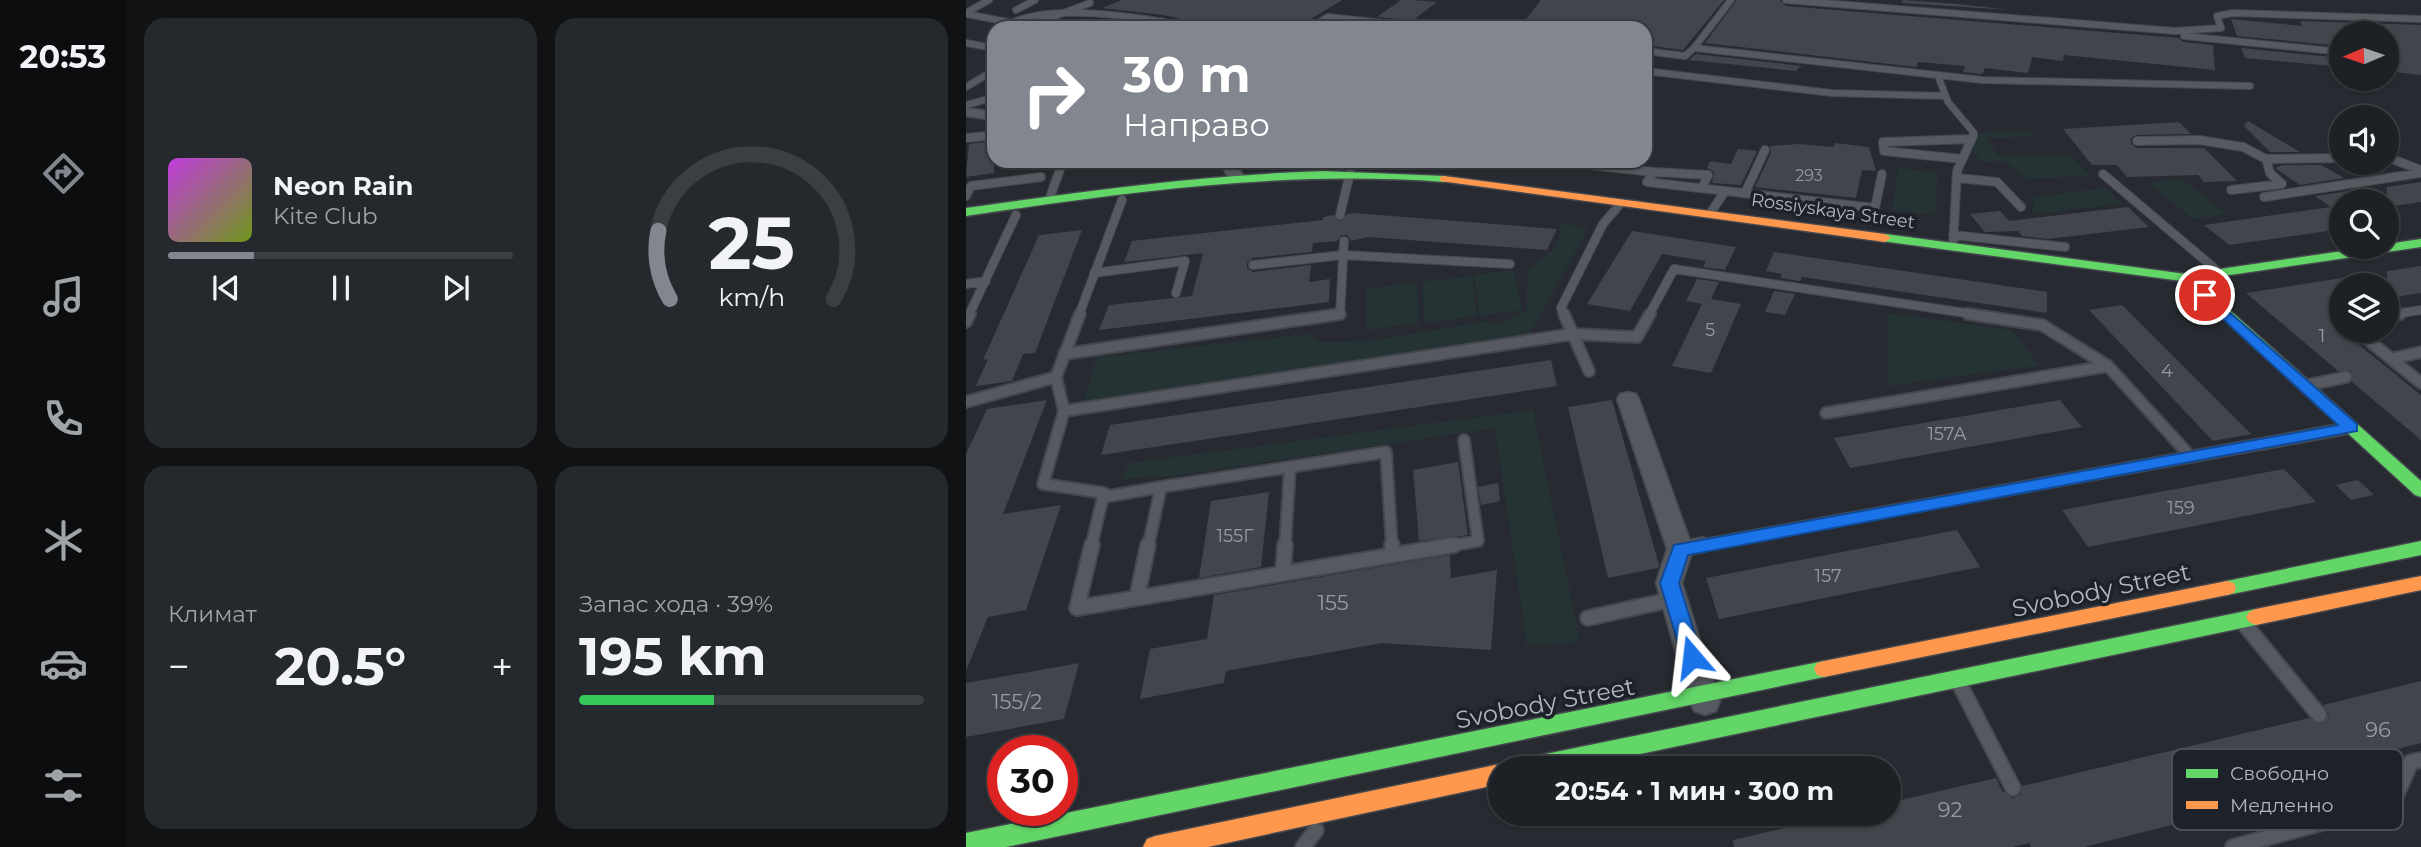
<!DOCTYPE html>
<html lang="ru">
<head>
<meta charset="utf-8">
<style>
  body { margin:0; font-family:Montserrat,sans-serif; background:#25282d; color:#f1f3f6; height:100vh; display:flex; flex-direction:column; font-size:26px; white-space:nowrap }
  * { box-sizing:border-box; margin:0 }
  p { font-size:23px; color:#a0a3a7 }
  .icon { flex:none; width:38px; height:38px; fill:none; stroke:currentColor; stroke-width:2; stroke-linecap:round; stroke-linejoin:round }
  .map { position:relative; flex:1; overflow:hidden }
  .sheet { display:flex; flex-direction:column; gap:18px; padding:18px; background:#101214; width:840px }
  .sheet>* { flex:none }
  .guide { position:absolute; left:21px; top:21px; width:665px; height:147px; border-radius:21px; box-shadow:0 2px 5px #0004,0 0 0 2px #3b3e42; background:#81868f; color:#fff; overflow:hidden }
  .needle { width:46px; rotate:268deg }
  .tools { position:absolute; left:1363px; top:21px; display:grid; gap:14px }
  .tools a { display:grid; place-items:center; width:70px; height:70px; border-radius:50%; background:#1d2025; box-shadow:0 2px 5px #0004,0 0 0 2px #3b3e42; font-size:35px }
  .speed { position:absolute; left:21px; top:735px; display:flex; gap:14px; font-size:35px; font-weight:700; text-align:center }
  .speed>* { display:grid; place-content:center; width:91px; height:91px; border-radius:50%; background:#1d2025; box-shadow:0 2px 5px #0004,0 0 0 2px #3b3e42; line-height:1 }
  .speed .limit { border:10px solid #d22; background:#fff; color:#111 }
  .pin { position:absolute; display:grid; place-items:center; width:60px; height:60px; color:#fff; margin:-30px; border:4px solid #fff; border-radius:50%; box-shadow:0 2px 7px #0007 }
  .me { position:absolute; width:77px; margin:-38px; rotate:343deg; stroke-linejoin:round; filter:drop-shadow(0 0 5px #0008) }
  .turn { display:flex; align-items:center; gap:24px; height:147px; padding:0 21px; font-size:32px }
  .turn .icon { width:91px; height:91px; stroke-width:2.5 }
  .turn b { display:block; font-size:49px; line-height:60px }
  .big { font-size:52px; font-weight:700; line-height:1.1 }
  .sheet .widget { flex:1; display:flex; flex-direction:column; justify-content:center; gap:10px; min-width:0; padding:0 24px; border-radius:21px; background:#25282d }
  .sheet .dial { align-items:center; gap:0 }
  .dial svg { height:182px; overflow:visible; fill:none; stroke:#3b3e42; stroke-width:7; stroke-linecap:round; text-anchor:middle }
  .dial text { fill:#f1f3f6; stroke:none }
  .song { display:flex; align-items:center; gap:21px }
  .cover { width:84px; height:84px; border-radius:10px; background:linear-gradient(135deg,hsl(290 70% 55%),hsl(80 70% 35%)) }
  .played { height:7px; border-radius:4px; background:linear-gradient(90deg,#81868f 25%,#3b3e42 25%) }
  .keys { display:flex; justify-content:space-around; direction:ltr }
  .heat { display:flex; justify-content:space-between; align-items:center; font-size:38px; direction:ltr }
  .charge { height:10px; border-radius:5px; background:linear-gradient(90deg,#34c759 39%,#3b3e42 0) }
  .sheet .tiles { flex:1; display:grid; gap:18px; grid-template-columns:repeat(2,1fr) }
  .trip { position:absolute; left:522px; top:756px; width:413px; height:70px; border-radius:35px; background:#1d2025; box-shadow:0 2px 5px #0004,0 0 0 2px #3b3e42; font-weight:700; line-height:70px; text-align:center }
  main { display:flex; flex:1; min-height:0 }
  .tab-bar { display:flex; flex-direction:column; width:126px; justify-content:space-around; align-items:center; background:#0c0d0f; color:#a0a3a7 }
  .tab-bar .icon { width:49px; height:49px }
  .tab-bar .active { color:#81868f }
  .tab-bar b { font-size:32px; color:#f1f3f6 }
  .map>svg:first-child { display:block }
</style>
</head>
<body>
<main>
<nav class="tab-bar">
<b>20:53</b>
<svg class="icon active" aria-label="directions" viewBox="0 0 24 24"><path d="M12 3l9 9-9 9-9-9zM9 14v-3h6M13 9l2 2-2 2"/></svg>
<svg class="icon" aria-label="music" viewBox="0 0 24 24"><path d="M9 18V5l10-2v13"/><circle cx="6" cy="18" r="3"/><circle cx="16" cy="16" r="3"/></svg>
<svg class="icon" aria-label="phone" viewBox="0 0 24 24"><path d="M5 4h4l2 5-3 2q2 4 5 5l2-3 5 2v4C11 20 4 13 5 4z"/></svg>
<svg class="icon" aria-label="climate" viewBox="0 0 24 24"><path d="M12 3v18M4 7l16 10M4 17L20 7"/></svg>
<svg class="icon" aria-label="car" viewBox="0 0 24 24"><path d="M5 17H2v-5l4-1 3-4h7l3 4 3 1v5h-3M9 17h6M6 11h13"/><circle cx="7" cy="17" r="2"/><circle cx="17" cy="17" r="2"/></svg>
<svg class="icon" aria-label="filters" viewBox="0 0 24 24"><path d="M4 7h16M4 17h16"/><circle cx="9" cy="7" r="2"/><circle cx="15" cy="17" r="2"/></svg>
</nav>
<section class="sheet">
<div class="tiles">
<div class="widget">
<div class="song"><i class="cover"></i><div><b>Neon Rain</b><p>Kite Club</p></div></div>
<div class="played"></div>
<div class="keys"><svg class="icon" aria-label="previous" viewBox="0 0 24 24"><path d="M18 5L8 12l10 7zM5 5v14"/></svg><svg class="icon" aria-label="pause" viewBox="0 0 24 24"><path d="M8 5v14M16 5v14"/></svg><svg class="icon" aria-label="next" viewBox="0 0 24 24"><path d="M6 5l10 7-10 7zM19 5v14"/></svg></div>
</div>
<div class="widget dial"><svg viewBox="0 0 100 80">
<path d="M14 69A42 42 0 1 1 86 69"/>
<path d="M14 69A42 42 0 0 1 9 39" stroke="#81868f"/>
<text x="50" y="56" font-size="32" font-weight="700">25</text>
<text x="50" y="72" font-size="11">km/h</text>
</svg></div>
<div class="widget"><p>Климат</p>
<div class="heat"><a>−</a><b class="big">20.5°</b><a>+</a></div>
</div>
<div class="widget"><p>Запас хода · 39%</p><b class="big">195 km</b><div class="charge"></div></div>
</div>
</section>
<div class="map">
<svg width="1455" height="847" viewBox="0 0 1455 847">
  <rect width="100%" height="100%" fill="#272b31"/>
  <!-- green -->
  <path fill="#253335" d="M 1064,130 L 1069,136 L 1020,139 L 1033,156 L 1104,155 L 1125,176 L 1060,179 L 1038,161 L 1015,162 L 1005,149 L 1014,133 Z
    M 932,168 L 972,172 L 969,215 L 926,210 Z
    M 1215,178 L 1215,179 L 1262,214 L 1227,219 L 1182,183 Z
    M 1140,188 L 1156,204 L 1067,214 L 1068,197 Z
    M 596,223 L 622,229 L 562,337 L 118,401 L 131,357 L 343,334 L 357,342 L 402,341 L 521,321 L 532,324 L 560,311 L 562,271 L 590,247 Z
    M 548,270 L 556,310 L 514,316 L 508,275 Z
    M 506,276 L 511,316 L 459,323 L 456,282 Z
    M 451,282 L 453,323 L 400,330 L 400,289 Z
    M 922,313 L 1046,330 L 1073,365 L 921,386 Z
    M 567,410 L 614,642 L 561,646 L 529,428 L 207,476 L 155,479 L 163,463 Z"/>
  <!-- building -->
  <path fill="#42464c" d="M 156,0 L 376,0 L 330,28 L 258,28 L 197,15 L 136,8 Z
    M 435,0 L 446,0 L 471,2 L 447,20 L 411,17 Z
    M 575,0 L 758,0 L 717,50 L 679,45 L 679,28 L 553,28 Z
    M 771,0 L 814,0 L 820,6 L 1213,38 L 1217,42 L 1247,45 L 1249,70 L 1098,55 L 1097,61 L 1066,57 L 1062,73 L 1019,68 L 1016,74 L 997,72 L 999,66 L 952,62 L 950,67 L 739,43 Z
    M 937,0 L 992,4 L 1045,10 L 935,3 Z
    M 106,19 L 128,19 L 155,22 L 140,28 L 89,28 L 88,24 Z
    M 1265,19 L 1336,26 L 1334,21 L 1455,25 L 1455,75 L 1421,71 L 1421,33 L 1376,33 L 1376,46 L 1271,36 Z
    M 1275,48 L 1376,58 L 1376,67 L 1279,58 Z
    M 730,54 L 835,66 L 830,71 L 723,60 Z
    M 1282,121 L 1334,152 L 1304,152 L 1278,126 Z
    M 1213,122 L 1225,134 L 1170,135 L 1165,138 L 1165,144 L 1171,148 L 1238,148 L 1271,181 L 1238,182 L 1232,175 L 1161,177 L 1151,165 L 1126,165 L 1097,129 Z
    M 28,141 L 28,173 L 0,177 L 3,144 Z
    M 869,143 L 903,147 L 910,171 L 896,170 L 890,198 L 789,187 L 805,153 L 804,146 L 832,144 L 867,147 Z
    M 772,149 L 791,151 L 775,185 L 746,183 L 748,172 L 741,168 L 744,161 L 765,164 Z
    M 1317,165 L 1355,165 L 1378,178 L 1334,185 L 1309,168 Z
    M 1455,182 L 1455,202 L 1421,207 L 1421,187 Z
    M 1396,189 L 1416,201 L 1376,201 L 1376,229 L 1263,245 L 1238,225 L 1365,207 L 1349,196 Z
    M 1162,207 L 1183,227 L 1082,239 L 1056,236 L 1052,231 L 1019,232 L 1004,214 L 1034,211 L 1043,221 Z
    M 388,213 L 591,229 L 581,250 L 402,237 L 385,241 L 381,235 L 376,235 L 371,241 L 347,243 L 346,252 L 286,258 L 281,263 L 281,268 L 287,272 L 345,265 L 343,282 L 364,279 L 363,302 L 133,330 L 143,305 L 226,296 L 237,253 L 158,262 L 166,241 L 357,220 L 357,217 L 368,215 L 375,221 L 381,214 Z
    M 116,230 L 69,353 L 57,354 L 46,381 L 10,386 L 22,359 L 17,360 L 73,235 Z
    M 666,231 L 770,247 L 759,270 L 737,267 L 740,261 L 696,254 L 664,311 L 621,304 Z
    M 808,252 L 1081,292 L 1081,313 L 836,277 L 834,281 L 814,278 L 816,274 L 800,271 Z
    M 1455,266 L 1455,293 L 1421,298 L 1421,271 Z
    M 1376,278 L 1376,331 L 1455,395 L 1455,440 L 1386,382 L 1385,371 L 1372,371 L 1280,293 Z
    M 731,279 L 753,282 L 745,299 L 775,304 L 745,373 L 706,366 L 736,304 L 720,301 Z
    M 808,291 L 829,294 L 819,315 L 799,312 Z
    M 1156,305 L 1285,434 L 1247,441 L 1123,310 Z
    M 585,360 L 591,386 L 135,455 L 144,425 Z
    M 81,400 L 37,514 L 95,505 L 60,610 L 22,617 L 0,671 L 0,454 L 21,409 Z
    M 646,400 L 693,565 L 692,568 L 642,578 L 602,407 Z
    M 1094,400 L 1116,427 L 884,468 L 868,438 Z
    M 492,462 L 502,535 L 453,541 L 447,470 Z
    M 1318,469 L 1350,502 L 1122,547 L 1096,510 Z
    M 1392,480 L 1408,495 L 1385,500 L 1370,485 Z
    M 532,483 L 534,501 L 515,505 L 512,487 Z
    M 303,492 L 295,567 L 233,578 L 245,501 Z
    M 991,530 L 1014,567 L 753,619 L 740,578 Z
    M 484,555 L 485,578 L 531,570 L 525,650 L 416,643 L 260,671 L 258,683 L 174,699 L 184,649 L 241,639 L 248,595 Z
    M 113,663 L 98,719 L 0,737 L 0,683 Z
    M 1455,681 L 1455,743 L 1393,759 L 1399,766 L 1393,771 L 1393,778 L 1118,847 L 1065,847 L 1063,843 L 1046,847 L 768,847 L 767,840 L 878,814 L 922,814 L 922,803 L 1030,778 L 1036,791 L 1047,798 L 1055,794 L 1056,786 L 1343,718 L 1355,724 L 1363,714 L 1357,705 Z"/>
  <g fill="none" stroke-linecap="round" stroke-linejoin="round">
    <defs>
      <path id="lane-far3" d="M 820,0 L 1209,31 L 1255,28 L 1251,16 L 1267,13 L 1455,19
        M 50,10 L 69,0
        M 0,13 L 23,0
        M 0,14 L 42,22
        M 65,25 L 124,3
        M 38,28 C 74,0 179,17 226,28
        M 174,28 L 196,21
        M 344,28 L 362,17 L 464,28
        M 1218,36 L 1376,52
        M 0,43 L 28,48
        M 728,48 L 765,0
        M 679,51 L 719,56 L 728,48 L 1016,80 L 1284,86
        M 679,71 L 866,93 L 979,96
        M 972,76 L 982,102 L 1008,133 L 1006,138
        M 0,87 L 27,71 L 28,64
        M 0,105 L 26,98
        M 4,138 L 28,135"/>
      <path id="lane-far2" d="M 0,138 L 20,136
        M 1171,141 L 1233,140 L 1277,147 L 1300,159 L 1376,158
        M 1421,157 L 1455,170
        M 996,159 L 918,151 L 917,142 L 1005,139
        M 586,161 L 688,172 L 681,182 L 909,208 L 916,174
        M 688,172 L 742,175 L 736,188
        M 1137,174 L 1254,273
        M 991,178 L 1031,182 L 1055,207
        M 1265,190 L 1316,184 L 1304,173 L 1300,159
        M 779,193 L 799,150
        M 0,196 L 5,186 L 75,177
        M 1298,197 L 1455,173
        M 83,200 L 97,161
        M 744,214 L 759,191
        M 374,215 L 384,173
        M 987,235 L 1099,247
        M 987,247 L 991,171 L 1007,136
        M 287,265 L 377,255 L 544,264
        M 128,273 L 219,261 L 210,293
        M 0,284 L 20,281
        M 3,315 L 50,215
        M 113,315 L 156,200
        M 371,315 L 374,315 L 378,241
        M 598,315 L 595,308 L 637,224 L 655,203
        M 683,315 L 708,269 L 1013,315
        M 1424,315 L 1455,310"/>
      <path id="lane-far1" d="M 114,314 L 90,377 L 98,411 L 77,484 L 138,493 L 125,547
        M 598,314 L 623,371
        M 1002,314 L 1076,325 L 1142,366 L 1225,457
        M 1421,316 L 1434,314
        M 0,322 L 4,314
        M 1391,331 L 1455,383
        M 98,354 L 374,314
        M 1425,359 L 1455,352
        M 1342,385 L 1380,377
        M 0,402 L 90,377
        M 98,411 L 607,334 L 671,337 L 684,314
        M 860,413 L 1142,366
        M 138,497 L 195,487
        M 182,547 L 195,487 L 420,452 L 426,547
        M 319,547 L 324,467
        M 477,547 L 512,541 L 498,440
        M 726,547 L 1383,428"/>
      <path id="lane" d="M 126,545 L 111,608 L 488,545
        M 426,545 L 427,555
        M 714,549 L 736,545
        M 317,573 L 319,545
        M 171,597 L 182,545
        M 622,618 L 708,599
        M 1280,626 L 1353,715
        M 994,685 L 1047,788
        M 1402,775 L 1426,804
        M 337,847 L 350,830
        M 1267,847 L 1426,804 L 1445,762 L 1455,760"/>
      <path id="street" d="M 0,108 L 28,112 L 28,120 L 0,116 Z
        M 252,161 L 268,161 L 279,178 L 277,181 L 265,181 Z
        M 662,392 L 670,394 L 673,399 L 727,549 L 716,583 L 754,702 L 750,711 L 739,715 L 728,711 L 724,702 L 690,583 L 701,549 L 651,399 L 654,394 Z"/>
      <path id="fast" d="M 358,171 L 478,176 L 484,179 L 478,182 C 314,170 162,192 0,216 L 0,208 C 119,191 238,175 358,171 Z
        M 919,234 L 1220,274 L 1404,247 L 1421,247 L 1421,244 L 1455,239 L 1455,247 L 1230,280 L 1455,481 L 1455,497 L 1449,495 L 1216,281 L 915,241 L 913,238 Z
        M 1455,541 L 1455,555 L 1261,595 L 1254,593 L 1252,588 L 1254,583 L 1261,581 Z
        M 1290,609 L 1297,612 L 1300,617 L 1297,622 L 1290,625 L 607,768 L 549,768 L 552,761 L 560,758 Z
        M 858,661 L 865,663 L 868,669 L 865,675 L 858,677 L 40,847 L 0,847 L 0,833 Z"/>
      <path id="slow" d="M 478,176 L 919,234 L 925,238 L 919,242 L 474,181 L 474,177 Z
        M 1455,576 L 1455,590 L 1290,625 L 1283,622 L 1280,617 L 1283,612 L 1290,609 Z
        M 1261,581 L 1268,583 L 1270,588 L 1268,593 L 1261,595 L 858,677 L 851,675 L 848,669 L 851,663 L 858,661 Z
        M 534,764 L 542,768 L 534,768 L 534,784 L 242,847 L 177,847 L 181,839 L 189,836 Z"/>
    </defs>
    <!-- lane-far3 casing -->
    <use href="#lane-far3" stroke="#45474e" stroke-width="8"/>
    <!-- lane-far2 casing -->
    <use href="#lane-far2" stroke="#45474e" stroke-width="10"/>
    <!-- lane-far1 casing -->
    <use href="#lane-far1" stroke="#45474e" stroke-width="14"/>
    <!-- lane casing -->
    <use href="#lane" stroke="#45474e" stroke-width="18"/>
    <!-- street casing -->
    <use href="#street" stroke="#45474e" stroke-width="3"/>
    <!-- fast casing -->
    <use href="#fast" stroke="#45474e" stroke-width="3"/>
    <!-- slow casing -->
    <use href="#slow" stroke="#45474e" stroke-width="3"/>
    <!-- lane-far3 -->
    <use href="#lane-far3" stroke="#565960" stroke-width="6"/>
    <!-- lane-far2 -->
    <use href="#lane-far2" stroke="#565960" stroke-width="8"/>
    <!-- lane-far1 -->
    <use href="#lane-far1" stroke="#565960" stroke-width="10"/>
    <!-- lane -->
    <use href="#lane" stroke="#565960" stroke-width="14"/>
    <!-- street -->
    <use href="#street" fill="#565960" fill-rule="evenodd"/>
    <!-- fast -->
    <use href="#fast" fill="#63d668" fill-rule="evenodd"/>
    <!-- slow -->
    <use href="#slow" fill="#ff974d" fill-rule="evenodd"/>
  </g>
  <!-- route -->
  <path fill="#1a73e8" stroke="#114b97" stroke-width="2" d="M 1239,291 L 1391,424 L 1391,431 L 722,555 L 713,583 L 736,657 L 733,663 L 726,665 L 718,663 L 694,583 L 708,545 L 1372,425 L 1234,298 L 1232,295 Z"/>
  <g text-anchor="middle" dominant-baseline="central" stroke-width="7" stroke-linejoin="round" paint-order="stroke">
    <!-- far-number labels -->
    <g font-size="16" fill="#959ba4">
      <text x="843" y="175">293</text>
    </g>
    <!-- far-street labels -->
    <g font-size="18" fill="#b1b7c2" stroke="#1c212a">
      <text transform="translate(867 211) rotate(8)">Rossiyskaya Street</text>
    </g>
    <!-- number labels -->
    <g font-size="18" fill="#959ba4">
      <text x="744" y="330">5</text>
      <text x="1356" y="336">1</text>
      <text x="1201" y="371">4</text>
      <text x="981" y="434">157А</text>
      <text x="1215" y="508">159</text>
      <text x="269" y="536">155Г</text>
      <text x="862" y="576">157</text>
    </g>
    <!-- near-number labels -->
    <g font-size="21" fill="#959ba4">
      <text x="367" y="602">155</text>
      <text x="51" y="701">155/2</text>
      <text x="1412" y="729">96</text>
      <text x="984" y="809">92</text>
    </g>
    <!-- near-street labels -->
    <g font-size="24" fill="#b1b7c2" stroke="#1c212a">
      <text transform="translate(1135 590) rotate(-12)">Svobody Street</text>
      <text transform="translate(579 703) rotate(-11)">Svobody Street</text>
    </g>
  </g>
  <!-- legend -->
  <rect x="1206" y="749" width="231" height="81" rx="10" fill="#1c212a" stroke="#494e58" stroke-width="2"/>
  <rect x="1220" y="769" width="32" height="9" fill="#63d668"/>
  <rect x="1220" y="801" width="32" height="8" fill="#ff974d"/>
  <g font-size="19" fill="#b1b7c2">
    <text x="1264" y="780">Свободно</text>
    <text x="1264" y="812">Медленно</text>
  </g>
</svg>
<div class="tools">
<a><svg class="needle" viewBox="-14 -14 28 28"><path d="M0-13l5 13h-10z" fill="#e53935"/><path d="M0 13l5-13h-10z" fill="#a0a3a7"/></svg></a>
<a><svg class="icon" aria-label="sound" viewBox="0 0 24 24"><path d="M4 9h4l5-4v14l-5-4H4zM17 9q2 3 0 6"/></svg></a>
<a><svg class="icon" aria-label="search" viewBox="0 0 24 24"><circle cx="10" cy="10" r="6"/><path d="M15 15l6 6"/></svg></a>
<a><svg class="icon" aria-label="layers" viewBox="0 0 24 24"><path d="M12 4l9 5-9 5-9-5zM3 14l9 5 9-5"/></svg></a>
</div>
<div class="speed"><div class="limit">30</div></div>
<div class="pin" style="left:1239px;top:295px;background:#d93025"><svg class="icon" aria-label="arrive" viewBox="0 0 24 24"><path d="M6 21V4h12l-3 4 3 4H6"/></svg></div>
<svg class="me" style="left:726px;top:657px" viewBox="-20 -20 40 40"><path d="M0-17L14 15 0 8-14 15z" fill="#1a73e8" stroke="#fff" stroke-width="4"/></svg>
<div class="trip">20:54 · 1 мин · 300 m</div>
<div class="guide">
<div class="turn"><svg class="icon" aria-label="right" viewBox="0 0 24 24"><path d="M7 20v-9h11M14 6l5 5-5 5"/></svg><div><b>30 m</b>Направо</div></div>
</div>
</div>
</main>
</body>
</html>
